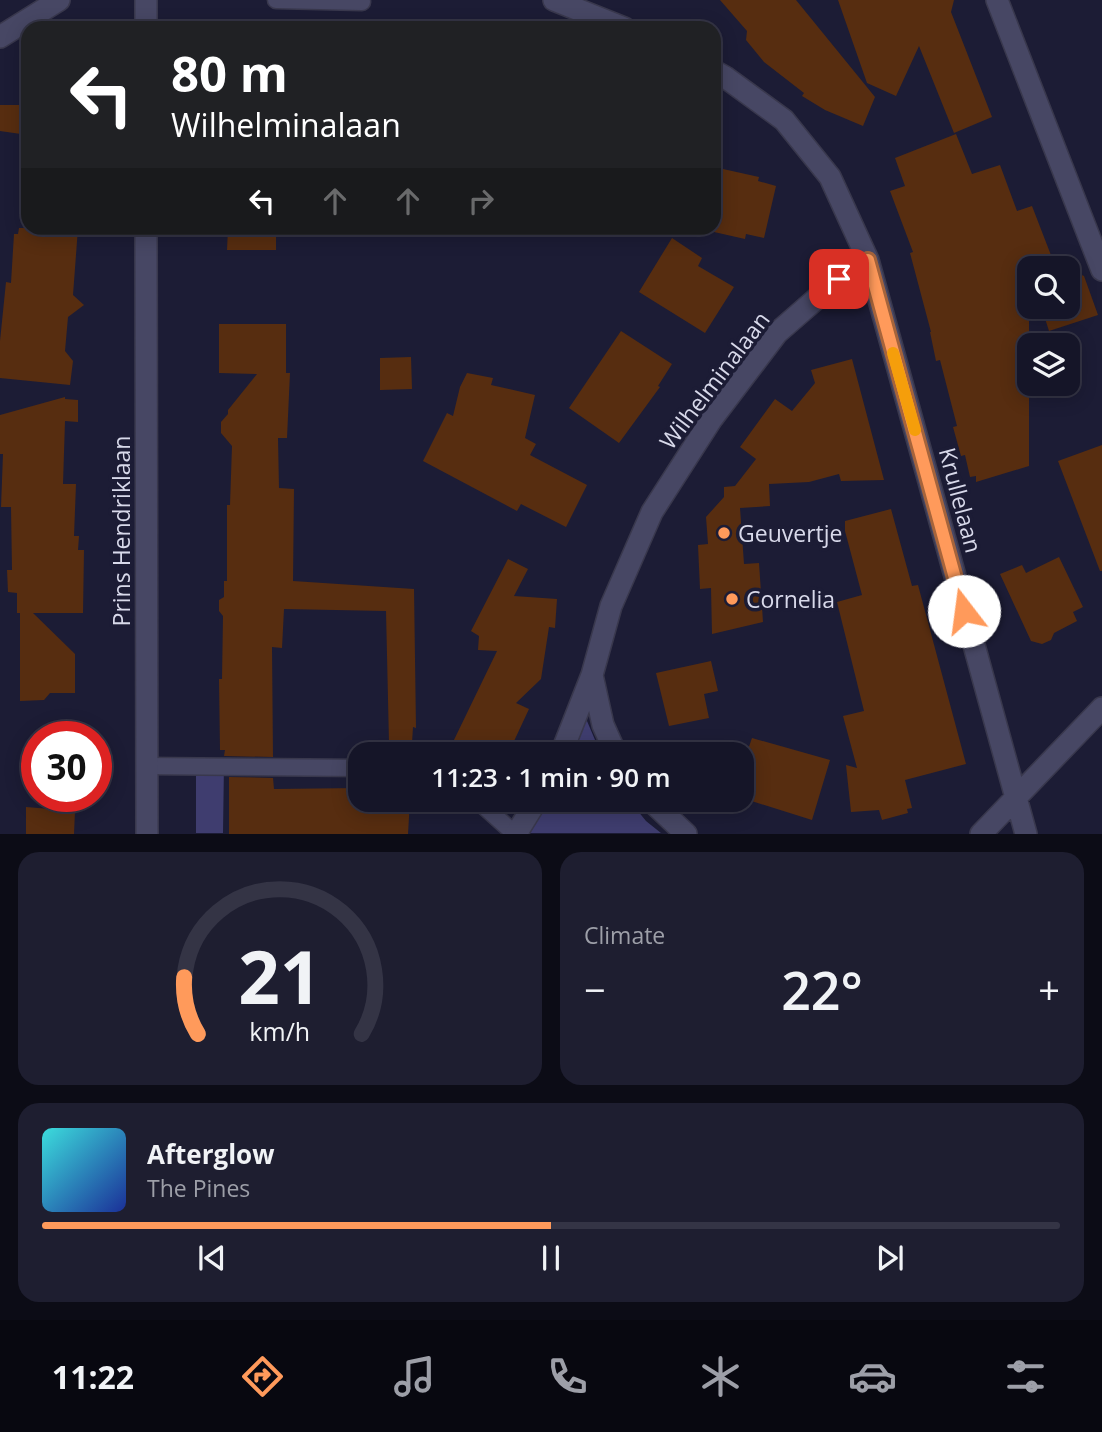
<!DOCTYPE html>
<html lang="en">
<head>
<meta charset="utf-8">
<style>
  body { margin:0; font-family:"Open Sans",sans-serif; background:#1e1e30; color:#f1f3f6; height:100vh; display:flex; flex-direction:column; font-size:26px; white-space:nowrap }
  * { box-sizing:border-box; margin:0 }
  p { font-size:23px; color:#9d9fa8 }
  .icon { flex:none; width:38px; height:38px; fill:none; stroke:currentColor; stroke-width:2; stroke-linecap:round; stroke-linejoin:round }
  .map { position:relative; height:834px; overflow:hidden }
  .panel { display:flex; flex-direction:column; gap:18px; padding:18px; background:#0c0c16; flex:1 }
  .panel>* { flex:none }
  .top-card { position:absolute; left:21px; top:21px; width:700px; height:214px; border-radius:21px; box-shadow:0 4px 18px #0003,0 0 0 2px #343445; background:#202124; color:#fff; overflow:hidden }
  .controls { position:absolute; left:1017px; top:256px; display:grid; gap:14px }
  .controls a { display:grid; place-items:center; width:63px; height:63px; border-radius:14px; background:#151528; box-shadow:0 4px 18px #0003,0 0 0 2px #343445; font-size:35px }
  .speed { position:absolute; left:21px; top:721px; display:flex; gap:14px; font-size:35px; font-weight:700; text-align:center }
  .speed>* { display:grid; place-content:center; width:91px; height:91px; border-radius:50%; background:#151528; box-shadow:0 4px 18px #0003,0 0 0 2px #343445; line-height:1 }
  .speed .limit { border:10px solid #d22; background:#fff; color:#111 }
  .pin { position:absolute; display:grid; place-items:center; width:60px; height:60px; color:#fff; margin:-30px; border-radius:14px; box-shadow:0 4px 10px #0006 }
  .me { position:absolute; width:77px; margin:-38px; rotate:345deg; stroke-linejoin:round; filter:drop-shadow(0 0 5px #0008) }
  .turn { display:flex; align-items:center; gap:24px; height:147px; padding:0 35px; font-size:32px }
  .turn .icon { width:91px; height:91px; stroke-width:2.5 }
  .turn b { display:block; font-size:49px; line-height:60px }
  .lanes { display:flex; align-items:center; height:66px; padding:0 35px; background:#0003; justify-content:center; gap:35px; direction:ltr }
  .lanes .off { opacity:.35 }
  .big { font-size:52px; font-weight:600; line-height:1.1 }
  .panel .card { flex:1; display:flex; flex-direction:column; justify-content:center; gap:10px; min-width:0; padding:0 24px; border-radius:21px; background:#1e1e30 }
  .panel .dial { align-items:center; gap:0 }
  .dial svg { height:182px; overflow:visible; fill:none; stroke:#343445; stroke-width:7; stroke-linecap:round; text-anchor:middle }
  .dial text { fill:#f1f3f6; stroke:none }
  .song { display:flex; align-items:center; gap:21px }
  .cover { width:84px; height:84px; border-radius:10px; background:linear-gradient(135deg,hsl(180 70% 55%),hsl(230 70% 35%)) }
  .played { height:7px; border-radius:4px; background:linear-gradient(90deg,#ff9a5b 50%,#343445 50%) }
  .keys { display:flex; justify-content:space-around; direction:ltr }
  .heat { display:flex; justify-content:space-between; align-items:center; font-size:38px; direction:ltr }
  .panel .tiles { flex:1; display:grid; gap:18px; grid-template-columns:1fr 1fr }
  .card:last-child { grid-column:span 2 }
  .trip { position:absolute; left:348px; top:742px; width:406px; height:70px; border-radius:21px; background:#151528; box-shadow:0 4px 18px #0003,0 0 0 2px #343445; font-weight:600; line-height:70px; text-align:center }
  .dock { display:flex; height:112px; justify-content:space-around; align-items:center; background:#080810; color:#9d9fa8 }
  .dock .icon { width:49px; height:49px }
  .dock .on { color:#ff9a5b }
  .dock b { font-size:32px; color:#f1f3f6 }
  .map>svg:first-child { display:block }
</style>
</head>
<body>
<div class="map">
<svg width="1102" height="834" viewBox="0 0 1102 834">
  <rect width="100%" height="100%" fill="#1c1c35"/>
  <!-- green -->
  <path fill="#3f3d6f" d="M 587,721 L 601,754 L 570,754 L 584,722 Z
    M 196,763 L 224,763 L 223,833 L 196,833 Z
    M 549,800 L 629,800 L 646,821 L 661,833 L 530,833 Z"/>
  <!-- building -->
  <path fill="#572d10" d="M 720,0 L 796,0 L 875,97 L 863,126 L 825,110 L 802,96 L 804,93 L 764,62 L 746,40 L 747,31 Z
    M 838,0 L 954,0 L 951,12 L 992,117 L 954,133 L 919,46 L 896,96 L 867,83 Z
    M 0,105 L 28,105 L 28,135 L 0,131 Z
    M 956,134 L 972,174 L 1000,165 L 1017,211 L 1032,206 L 1054,263 L 1065,268 L 1029,266 L 1029,466 L 976,482 L 976,476 L 970,477 L 965,455 L 961,456 L 953,427 L 957,426 L 940,360 L 936,361 L 930,332 L 931,332 L 910,253 L 913,252 L 890,191 L 905,186 L 895,158 Z
    M 714,167 L 759,177 L 758,181 L 776,186 L 764,238 L 746,234 L 745,239 L 714,232 Z
    M 19,228 L 78,228 L 73,295 L 84,305 L 68,317 L 65,351 L 73,361 L 70,385 L 0,378 L 0,341 L 6,282 L 11,283 L 14,234 L 18,234 Z
    M 228,228 L 276,228 L 276,250 L 227,250 Z
    M 672,238 L 702,258 L 698,266 L 734,287 L 705,333 L 639,292 Z
    M 1068,269 L 1084,276 L 1098,315 L 1049,331 L 1041,306 L 1068,306 Z
    M 219,324 L 286,324 L 286,373 L 290,373 L 287,438 L 278,438 L 279,488 L 294,489 L 293,581 L 414,589 L 416,728 L 413,727 L 412,743 L 389,743 L 386,611 L 284,609 L 282,648 L 272,647 L 273,757 L 224,756 L 225,750 L 220,750 L 219,679 L 222,679 L 223,616 L 219,611 L 219,600 L 224,597 L 224,581 L 227,581 L 227,505 L 230,505 L 232,446 L 221,433 L 221,422 L 228,414 L 228,410 L 257,374 L 219,373 Z
    M 621,331 L 672,364 L 658,386 L 660,387 L 619,443 L 569,408 Z
    M 411,357 L 412,389 L 380,390 L 380,358 Z
    M 852,359 L 884,480 L 841,481 L 839,474 L 809,482 L 769,484 L 770,506 L 740,508 L 744,564 L 759,563 L 763,622 L 712,634 L 711,588 L 700,589 L 698,545 L 708,544 L 706,517 L 724,497 L 724,487 L 735,486 L 756,459 L 740,447 L 775,399 L 792,411 L 815,383 L 811,370 Z
    M 467,373 L 493,378 L 491,385 L 535,395 L 525,438 L 536,444 L 530,455 L 587,485 L 566,527 L 521,504 L 517,511 L 423,461 L 447,413 L 453,416 L 460,387 Z
    M 65,397 L 65,399 L 78,400 L 78,422 L 65,421 L 63,484 L 76,484 L 74,536 L 79,536 L 78,550 L 84,550 L 83,613 L 33,613 L 75,654 L 75,693 L 50,693 L 44,700 L 20,701 L 20,613 L 17,613 L 17,593 L 8,592 L 7,570 L 12,570 L 11,507 L 1,507 L 3,454 L 0,454 L 0,415 Z
    M 1102,445 L 1102,571 L 1100,571 L 1058,461 Z
    M 891,509 L 912,586 L 918,585 L 966,764 L 905,780 L 912,808 L 907,809 L 908,813 L 882,820 L 879,810 L 851,812 L 846,765 L 857,768 L 843,716 L 864,711 L 837,602 L 862,595 L 845,531 L 845,521 Z
    M 1059,557 L 1083,607 L 1073,612 L 1077,621 L 1054,633 L 1051,640 L 1042,644 L 1031,641 L 1000,574 L 1022,565 L 1026,573 Z
    M 508,559 L 528,569 L 514,596 L 557,599 L 555,628 L 549,627 L 541,679 L 516,703 L 529,709 L 508,754 L 462,754 L 467,744 L 452,744 L 497,651 L 478,650 L 479,636 L 471,631 Z
    M 711,661 L 718,691 L 704,694 L 709,718 L 669,726 L 656,673 Z
    M 752,738 L 830,760 L 812,820 L 742,798 L 742,767 Z
    M 229,777 L 273,778 L 274,789 L 360,788 L 360,800 L 410,800 L 408,834 L 229,834 Z
    M 26,807 L 75,811 L 74,834 L 26,834 Z"/>
  <g fill="none" stroke-linecap="round" stroke-linejoin="round">
    <defs>
      <path id="lane" d="M 276,0 L 362,2
        M 147,766 L 360,768
        M 477,800 L 515,834"/>
      <path id="street" d="M 146,0 L 146,28
        M 554,0 L 624,28
        M 997,0 L 1102,270
        M 0,37 L 59,0
        M 146,228 L 147,834
        M 868,260 L 1026,834
        M 592,675 L 603,725 L 616,754
        M 561,754 L 592,675 L 611,606 L 652,512 L 711,420 L 777,333 L 839,279 L 868,260 L 830,177 L 784,120 L 725,77 L 714,71
        M 650,800 L 686,834
        M 516,834 L 537,800
        M 981,834 L 1102,708"/>
    </defs>
    <!-- lane casing -->
    <use href="#lane" stroke="#39384d" stroke-width="19"/>
    <!-- street casing -->
    <use href="#street" stroke="#39384d" stroke-width="24"/>
    <!-- lane -->
    <use href="#lane" stroke="#474764" stroke-width="16"/>
    <!-- street -->
    <use href="#street" stroke="#474764" stroke-width="21"/>
  </g>
  <g fill="none" stroke-linecap="round" stroke-linejoin="round">
    <defs>
      <path id="route" d="M 839,279 L 868,260 L 964,611"/>
    </defs>
    <!-- route casing -->
    <use href="#route" stroke="#a6643b" stroke-width="18"/>
    <!-- route -->
    <use href="#route" stroke="#ff9a5b" stroke-width="12"/>
    <!-- slow -->
    <path stroke="#f59e0b" stroke-width="12" d="M 893,353 L 915,430"/>
  </g>
  <!-- markers -->
  <g fill="#ff9a5b" stroke="#1c1c35" stroke-width="2.5">
    <circle cx="724" cy="533" r="7"/>
    <circle cx="732" cy="599" r="7"/>
  </g>
  <g text-anchor="middle" dominant-baseline="central" stroke-width="7" stroke-linejoin="round" paint-order="stroke">
    <!-- street labels -->
    <g font-size="23" fill="#d8d9ea" stroke="#1c1c35">
      <text transform="translate(714 380) rotate(-53)">Wilhelminalaan</text>
      <text transform="translate(961 500) rotate(75)">Krullelaan</text>
      <text transform="translate(121 531) rotate(-90)">Prins Hendriklaan</text>
    </g>
    <!-- poi labels -->
    <g font-size="23" fill="#d8d9ea" stroke="#1c1c35" text-anchor="start">
      <text x="738" y="533">Geuvertje</text>
      <text x="746" y="599">Cornelia</text>
    </g>
  </g>
</svg>
<div class="controls">
<a><svg class="icon" aria-label="search" viewBox="0 0 24 24"><circle cx="10" cy="10" r="6"/><path d="M15 15l6 6"/></svg></a>
<a><svg class="icon" aria-label="layers" viewBox="0 0 24 24"><path d="M12 4l9 5-9 5-9-5zM3 14l9 5 9-5"/></svg></a>
</div>
<div class="speed"><div class="limit">30</div></div>
<div class="pin" style="left:839px;top:279px;background:#d93025"><svg class="icon" aria-label="arrive" viewBox="0 0 24 24"><path d="M6 21V4h12l-3 4 3 4H6"/></svg></div>
<svg class="me" style="left:964px;top:611px" viewBox="-20 -20 40 40"><circle r="19" fill="#fff"/><path d="M0-13L10 11 0 6-10 11z" fill="#ff9a5b"/></svg>
<div class="trip">11:23 · 1 min · 90 m</div>
<div class="top-card">
<div class="turn"><svg class="icon" aria-label="left" viewBox="0 0 24 24"><path d="M17 20v-9H6M10 6l-5 5 5 5"/></svg><div><b>80 m</b>Wilhelminalaan</div></div>
<div class="lanes"><svg class="icon" aria-label="left" viewBox="0 0 24 24"><path d="M17 20v-9H6M10 6l-5 5 5 5"/></svg><svg class="icon off" aria-label="ahead" viewBox="0 0 24 24"><path d="M12 20V5M6 11l6-6 6 6"/></svg><svg class="icon off" aria-label="ahead" viewBox="0 0 24 24"><path d="M12 20V5M6 11l6-6 6 6"/></svg><svg class="icon off" aria-label="right" viewBox="0 0 24 24"><path d="M7 20v-9h11M14 6l5 5-5 5"/></svg></div>
</div>
</div>
<section class="panel">
<div class="tiles">
<div class="card dial"><svg viewBox="0 0 100 80">
<path d="M14 69A42 42 0 1 1 86 69"/>
<path d="M14 69A42 42 0 0 1 8 44" stroke="#ff9a5b"/>
<text x="50" y="56" font-size="32" font-weight="700">21</text>
<text x="50" y="72" font-size="11">km/h</text>
</svg></div>
<div class="card"><p>Climate</p>
<div class="heat"><a>−</a><b class="big">22°</b><a>+</a></div>
</div>
<div class="card">
<div class="song"><i class="cover"></i><div><b>Afterglow</b><p>The Pines</p></div></div>
<div class="played"></div>
<div class="keys"><svg class="icon" aria-label="previous" viewBox="0 0 24 24"><path d="M18 5L8 12l10 7zM5 5v14"/></svg><svg class="icon" aria-label="pause" viewBox="0 0 24 24"><path d="M8 5v14M16 5v14"/></svg><svg class="icon" aria-label="next" viewBox="0 0 24 24"><path d="M6 5l10 7-10 7zM19 5v14"/></svg></div>
</div>
</div>
</section>
<nav class="dock">
<b>11:22</b>
<svg class="icon on" aria-label="directions" viewBox="0 0 24 24"><path d="M12 3l9 9-9 9-9-9zM9 14v-3h6M13 9l2 2-2 2"/></svg>
<svg class="icon" aria-label="music" viewBox="0 0 24 24"><path d="M9 18V5l10-2v13"/><circle cx="6" cy="18" r="3"/><circle cx="16" cy="16" r="3"/></svg>
<svg class="icon" aria-label="phone" viewBox="0 0 24 24"><path d="M5 4h4l2 5-3 2q2 4 5 5l2-3 5 2v4C11 20 4 13 5 4z"/></svg>
<svg class="icon" aria-label="climate" viewBox="0 0 24 24"><path d="M12 3v18M4 7l16 10M4 17L20 7"/></svg>
<svg class="icon" aria-label="car" viewBox="0 0 24 24"><path d="M5 17H2v-5l4-1 3-4h7l3 4 3 1v5h-3M9 17h6M6 11h13"/><circle cx="7" cy="17" r="2"/><circle cx="17" cy="17" r="2"/></svg>
<svg class="icon" aria-label="filters" viewBox="0 0 24 24"><path d="M4 7h16M4 17h16"/><circle cx="9" cy="7" r="2"/><circle cx="15" cy="17" r="2"/></svg>
</nav>
</body>
</html>
